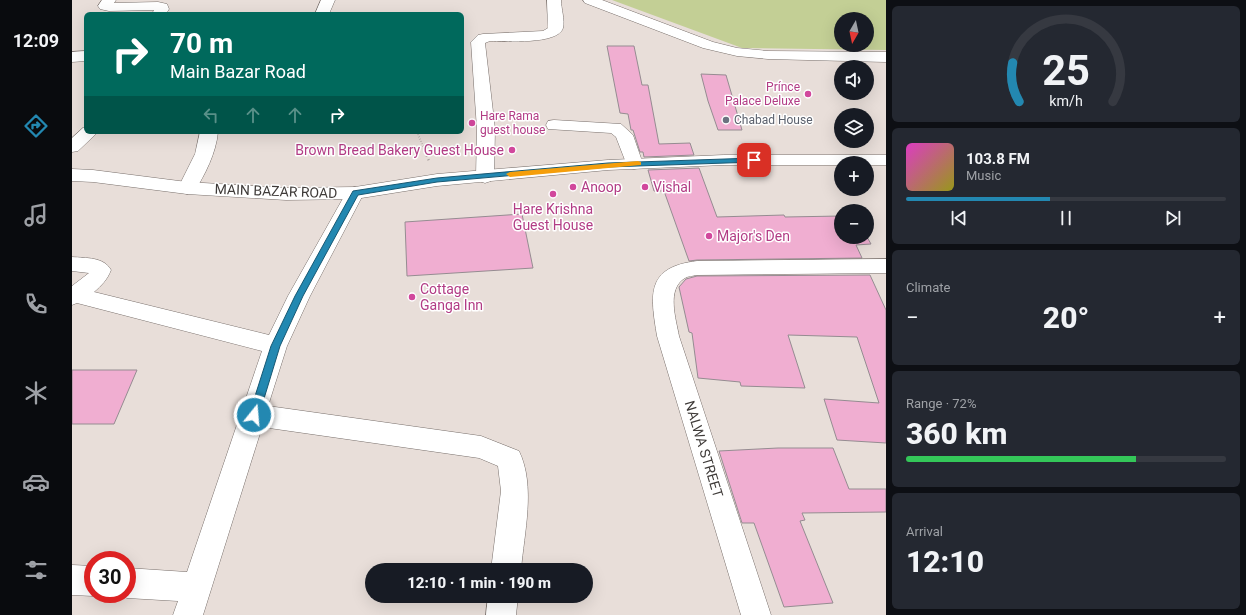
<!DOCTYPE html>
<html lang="en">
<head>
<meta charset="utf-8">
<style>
  body { margin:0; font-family:Roboto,sans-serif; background:#242831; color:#f1f3f6; height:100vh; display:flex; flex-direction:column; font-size:15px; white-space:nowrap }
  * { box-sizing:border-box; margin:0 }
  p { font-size:13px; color:#9ea1a6 }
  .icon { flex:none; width:22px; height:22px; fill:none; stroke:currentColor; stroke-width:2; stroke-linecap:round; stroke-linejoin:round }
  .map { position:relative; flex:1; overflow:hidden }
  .details { display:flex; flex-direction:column; gap:6px; padding:6px; background:#0d0f14; width:360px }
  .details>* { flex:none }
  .top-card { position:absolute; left:12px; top:12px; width:380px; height:122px; border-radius:6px; box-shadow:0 4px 16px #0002; background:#00695c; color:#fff; overflow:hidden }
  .needle { width:26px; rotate:189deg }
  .fabs { position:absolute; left:762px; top:12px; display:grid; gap:8px }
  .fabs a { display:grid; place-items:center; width:40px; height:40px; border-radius:50%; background:#171b24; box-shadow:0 4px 16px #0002; font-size:20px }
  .speed { position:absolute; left:12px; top:551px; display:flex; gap:8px; font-size:20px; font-weight:700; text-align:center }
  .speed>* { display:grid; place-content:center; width:52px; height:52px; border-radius:50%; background:#171b24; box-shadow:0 4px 16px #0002; line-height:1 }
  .speed .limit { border:6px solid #d22; background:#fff; color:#111 }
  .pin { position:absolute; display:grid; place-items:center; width:34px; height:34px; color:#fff; margin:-17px; border-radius:8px; box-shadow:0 2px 6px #0006 }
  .me { position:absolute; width:44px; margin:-22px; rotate:17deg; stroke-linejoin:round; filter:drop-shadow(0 0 3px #0008) }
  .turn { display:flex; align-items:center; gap:14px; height:84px; padding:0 20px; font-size:18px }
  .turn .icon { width:52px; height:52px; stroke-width:2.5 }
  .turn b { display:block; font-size:28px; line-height:34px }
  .lanes { display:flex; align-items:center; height:38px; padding:0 20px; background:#0003; justify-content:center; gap:20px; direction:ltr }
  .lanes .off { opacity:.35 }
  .big { font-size:30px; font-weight:800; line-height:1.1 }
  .details .card { flex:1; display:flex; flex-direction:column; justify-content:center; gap:6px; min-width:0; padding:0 14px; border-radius:6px; background:#242831 }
  .details .dial { align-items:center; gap:0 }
  .dial svg { height:104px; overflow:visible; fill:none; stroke:#363941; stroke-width:7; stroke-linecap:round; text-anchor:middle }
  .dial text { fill:#f1f3f6; stroke:none }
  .song { display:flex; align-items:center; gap:12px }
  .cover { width:48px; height:48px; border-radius:6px; background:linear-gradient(135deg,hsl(310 70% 55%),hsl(60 70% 35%)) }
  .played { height:4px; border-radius:2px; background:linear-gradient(90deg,#2388b1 45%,#363941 45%) }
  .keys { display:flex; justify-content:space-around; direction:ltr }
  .heat { display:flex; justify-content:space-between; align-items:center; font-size:22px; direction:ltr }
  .charge { height:6px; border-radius:3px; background:linear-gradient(90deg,#34c759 72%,#363941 0) }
  .trip { position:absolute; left:293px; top:563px; width:228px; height:40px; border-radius:20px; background:#171b24; box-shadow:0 4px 16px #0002; font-weight:800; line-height:40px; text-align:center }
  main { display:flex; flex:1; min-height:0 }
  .dock { display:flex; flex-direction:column; width:72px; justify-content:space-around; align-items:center; background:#090b0e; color:#9ea1a6 }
  .dock .icon { width:28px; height:28px }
  .dock .on { color:#2388b1 }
  .dock b { font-size:18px; color:#f1f3f6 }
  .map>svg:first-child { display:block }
</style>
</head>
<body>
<main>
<nav class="dock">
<b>12:09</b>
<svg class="icon on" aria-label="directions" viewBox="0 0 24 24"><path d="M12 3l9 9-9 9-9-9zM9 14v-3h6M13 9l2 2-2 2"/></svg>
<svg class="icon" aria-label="music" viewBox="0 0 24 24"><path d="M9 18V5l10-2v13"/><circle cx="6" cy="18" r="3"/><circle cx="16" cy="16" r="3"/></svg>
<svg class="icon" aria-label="phone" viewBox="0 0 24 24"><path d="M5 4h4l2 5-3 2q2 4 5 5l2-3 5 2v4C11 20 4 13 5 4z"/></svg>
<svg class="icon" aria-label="climate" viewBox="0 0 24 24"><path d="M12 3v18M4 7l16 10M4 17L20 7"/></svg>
<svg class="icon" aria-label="car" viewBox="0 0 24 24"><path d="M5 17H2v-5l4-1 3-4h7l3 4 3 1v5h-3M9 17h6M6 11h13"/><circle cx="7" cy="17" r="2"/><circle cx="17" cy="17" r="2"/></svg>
<svg class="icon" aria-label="filters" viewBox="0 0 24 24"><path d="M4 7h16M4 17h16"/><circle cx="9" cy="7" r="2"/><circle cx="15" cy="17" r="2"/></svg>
</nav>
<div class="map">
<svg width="814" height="615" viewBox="0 0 814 615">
  <rect width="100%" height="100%" fill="#e8ded9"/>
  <!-- green -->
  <path fill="#c3cf95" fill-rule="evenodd" d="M 540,0 L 814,0 L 814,50 L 670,48 ZM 769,19 L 795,19 L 795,45 L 769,45 Z"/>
  <!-- building -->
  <path fill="#f0aed1" stroke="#958c91" d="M 535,46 L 562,46 L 570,85 L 576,85 L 587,144 L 618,143 L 622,155 L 572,157 L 571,152 L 568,152 L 561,130 L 559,130 L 556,114 L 548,113 Z
    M 629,74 L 654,75 L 670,130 L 646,130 L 636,101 Z
    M 627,168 L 645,217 L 712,215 L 713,217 L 769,216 L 769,237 L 795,237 L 799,244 L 784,245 L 790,258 L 625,260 L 617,261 L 592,191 L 582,191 L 576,170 Z
    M 450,214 L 461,268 L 335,276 L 333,222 Z
    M 798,275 L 814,310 L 814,443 L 765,440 L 752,399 L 807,403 L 785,337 L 716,335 L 733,388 L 669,386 L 668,382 L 626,378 L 620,333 L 617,332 L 607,287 L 614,279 L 625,276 Z
    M 0,370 L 65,370 L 42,424 L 0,424 Z
    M 706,448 L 761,448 L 777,489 L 814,489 L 814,512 L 730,513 L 733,520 L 728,521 L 761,603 L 712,607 L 682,523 L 670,523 L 647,451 Z"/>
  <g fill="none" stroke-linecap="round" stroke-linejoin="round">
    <defs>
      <path id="street" d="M 30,0 L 44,0 L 42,3 L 86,2 L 95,4 L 97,9 L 94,14 L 80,14 L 82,10 L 37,11 L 28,9 L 26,6 Z
        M 475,0 L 489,0 C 489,8 493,20 491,28 C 486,45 433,41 418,41 L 413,43 L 423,129 L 422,177 L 419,181 L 413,183 L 407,181 L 404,177 L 405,129 L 399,42 L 406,35 L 411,34 L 471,31 L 476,28 Z
        M 511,0 L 530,0 L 641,42 L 665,48 L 696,51 L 814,52 L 814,62 L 696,59 L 665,56 L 631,48 L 513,3 Z
        M 14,51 L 14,61 L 0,62 L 0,52 Z
        M 482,120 L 549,124 L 561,135 L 571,164 L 568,168 L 562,169 L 556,168 L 544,137 L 539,133 L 476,129 L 474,125 L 476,121 Z
        M 128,132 L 146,132 C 144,153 133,175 122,192 L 115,194 L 108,192 L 106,188 L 123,154 Z
        M 283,187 L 290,189 L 292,193 L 238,296 L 215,346 L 196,406 L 409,436 L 447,451 C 464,486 452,533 449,570 L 419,570 L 429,491 L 426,466 L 407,458 L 190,427 L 131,615 L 101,615 L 106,601 L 55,598 L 46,594 L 55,594 L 55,568 L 115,572 L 190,351 L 5,303 L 0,305 L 0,286 L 17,273 L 0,271 L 0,257 C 14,258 32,257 39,270 C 35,280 30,285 22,292 L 197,335 L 216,296 L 274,193 L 276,189 Z
        M 814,259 L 814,273 L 625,275 C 621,276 616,276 613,278 C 594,289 604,319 607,336 L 699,615 L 669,615 L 585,336 C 578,294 574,267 625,261 Z
        M 0,565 L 21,566 L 21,594 L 25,594 L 21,596 L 0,595 Z
        M 416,596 L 446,596 L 444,615 L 414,615 Z"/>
      <path id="secondary" d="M 249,0 L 263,0 L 257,14 L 243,14 Z
        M 11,128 L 14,128 L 14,132 L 26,132 L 6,151 L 0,152 L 0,138 Z
        M 652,155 L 814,155 L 814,165 L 795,165 L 795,163 L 769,163 L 769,165 L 652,165 L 536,170 L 365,186 L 283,199 L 214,200 L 115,194 L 21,182 L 0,181 L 0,169 L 21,170 L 115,182 L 214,188 L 283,187 L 365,174 L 536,160 Z"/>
    </defs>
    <!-- street casing -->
    <use href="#street" stroke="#79706c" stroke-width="1"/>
    <!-- secondary casing -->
    <use href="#secondary" stroke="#79706c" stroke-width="1"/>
    <!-- path-far1 -->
    <path stroke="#aaa29e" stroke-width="2" stroke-dasharray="0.5 2" stroke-linecap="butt" d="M 345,132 L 354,153"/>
    <!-- path -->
    <path stroke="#aaa29e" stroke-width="2.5" stroke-dasharray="1 3" stroke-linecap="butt" d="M 353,152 L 357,161"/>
    <!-- street -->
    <use href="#street" fill="#fff" fill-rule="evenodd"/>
    <!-- secondary -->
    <use href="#secondary" fill="#fff" fill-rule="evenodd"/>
  </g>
  <!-- route -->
  <path fill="#2388b1" stroke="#175873" d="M 682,158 L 684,159 L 684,162 L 536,167 L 365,182 L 286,195 L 231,296 L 208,346 L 187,415 L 186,418 L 182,419 L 178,418 L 177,415 L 199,346 L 223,296 L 281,191 L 365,178 L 536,163 Z"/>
  <!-- slow -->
  <path fill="#f59e0b" d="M 566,161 L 569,162 L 569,165 L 438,177 L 434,174 L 438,172 Z"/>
  <!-- markers -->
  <g fill="#d1479c" stroke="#fff" stroke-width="1.5">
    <circle cx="736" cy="94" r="4"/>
    <circle cx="400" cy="123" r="4"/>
    <circle cx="440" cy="150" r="4"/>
    <circle cx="501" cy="187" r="4"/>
    <circle cx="573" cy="187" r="4"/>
    <circle cx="481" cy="194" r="4"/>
    <circle cx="637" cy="236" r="4"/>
    <circle cx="340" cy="297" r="4"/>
  </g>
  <circle fill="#6b7280" stroke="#fff" stroke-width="1.5" cx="654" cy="120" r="4"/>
  <g text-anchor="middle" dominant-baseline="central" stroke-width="3" stroke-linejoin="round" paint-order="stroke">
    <!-- far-hotel labels -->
    <g font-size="12" fill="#b23c85" stroke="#fff" text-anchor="end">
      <text x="728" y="87">Prínce<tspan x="728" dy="14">Palace Deluxe</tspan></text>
      <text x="408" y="116" text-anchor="start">Hare Rama<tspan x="408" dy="14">guest house</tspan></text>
    </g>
    <!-- far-worship labels -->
    <g font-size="12" fill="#5b616d" stroke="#fff" text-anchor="start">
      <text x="662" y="120">Chabad House</text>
    </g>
    <!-- hotel labels -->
    <g font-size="14" fill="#b23c85" stroke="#fff" text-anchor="start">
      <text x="432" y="150" text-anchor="end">Brown Bread Bakery Guest House</text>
      <text x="509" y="187">Anoop</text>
      <text x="581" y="187">Vishal</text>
      <text x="481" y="209" text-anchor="middle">Hare Krishna<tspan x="481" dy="16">Guest House</tspan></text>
      <text x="645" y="236">Major's Den</text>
      <text x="348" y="289">Cottage<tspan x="348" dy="16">Ganga Inn</tspan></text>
    </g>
    <!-- street labels -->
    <g font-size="14" fill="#3f3b39" stroke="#fff">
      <text transform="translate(204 191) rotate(2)">MAIN BAZAR ROAD</text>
      <text transform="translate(632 449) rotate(73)">NALWA STREET</text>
    </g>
  </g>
</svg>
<div class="fabs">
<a><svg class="needle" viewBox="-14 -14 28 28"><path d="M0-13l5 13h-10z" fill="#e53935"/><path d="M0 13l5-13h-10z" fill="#9ea1a6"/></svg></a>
<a><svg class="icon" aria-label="sound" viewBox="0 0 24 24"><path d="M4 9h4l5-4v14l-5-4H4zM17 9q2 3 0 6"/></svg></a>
<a><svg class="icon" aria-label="layers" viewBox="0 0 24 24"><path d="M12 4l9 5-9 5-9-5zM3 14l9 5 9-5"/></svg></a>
<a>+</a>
<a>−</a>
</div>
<div class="speed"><div class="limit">30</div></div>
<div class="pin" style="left:682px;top:160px;background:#d93025"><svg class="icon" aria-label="arrive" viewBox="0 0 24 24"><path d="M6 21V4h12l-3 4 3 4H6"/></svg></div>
<svg class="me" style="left:182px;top:415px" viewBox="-20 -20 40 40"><circle r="17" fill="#2388b1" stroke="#fff" stroke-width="3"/><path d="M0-11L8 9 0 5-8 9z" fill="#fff"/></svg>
<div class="trip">12:10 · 1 min · 190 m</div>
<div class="top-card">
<div class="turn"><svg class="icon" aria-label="right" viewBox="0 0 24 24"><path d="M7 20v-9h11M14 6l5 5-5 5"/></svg><div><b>70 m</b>Main Bazar Road</div></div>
<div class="lanes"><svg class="icon off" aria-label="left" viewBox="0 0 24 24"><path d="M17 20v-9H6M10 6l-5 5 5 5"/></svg><svg class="icon off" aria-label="ahead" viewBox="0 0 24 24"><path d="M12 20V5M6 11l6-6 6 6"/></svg><svg class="icon off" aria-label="ahead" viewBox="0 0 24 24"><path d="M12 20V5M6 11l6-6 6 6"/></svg><svg class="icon" aria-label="right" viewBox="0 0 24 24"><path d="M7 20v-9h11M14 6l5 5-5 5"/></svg></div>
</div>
</div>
<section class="details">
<div class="card dial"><svg viewBox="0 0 100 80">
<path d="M14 69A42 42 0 1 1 86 69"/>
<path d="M14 69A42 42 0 0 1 9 39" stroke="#2388b1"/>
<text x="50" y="56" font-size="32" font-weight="700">25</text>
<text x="50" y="72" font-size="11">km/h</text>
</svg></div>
<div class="card">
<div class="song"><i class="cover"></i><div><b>103.8 FM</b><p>Music</p></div></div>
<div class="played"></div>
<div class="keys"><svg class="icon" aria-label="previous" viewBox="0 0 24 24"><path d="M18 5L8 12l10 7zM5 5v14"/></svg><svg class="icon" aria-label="pause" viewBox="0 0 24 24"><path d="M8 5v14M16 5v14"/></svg><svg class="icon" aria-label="next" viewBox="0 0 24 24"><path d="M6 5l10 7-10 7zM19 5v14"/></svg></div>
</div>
<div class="card"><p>Climate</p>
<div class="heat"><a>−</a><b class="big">20°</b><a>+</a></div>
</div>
<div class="card"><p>Range · 72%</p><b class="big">360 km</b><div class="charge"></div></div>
<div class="card"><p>Arrival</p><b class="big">12:10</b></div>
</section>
</main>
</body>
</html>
